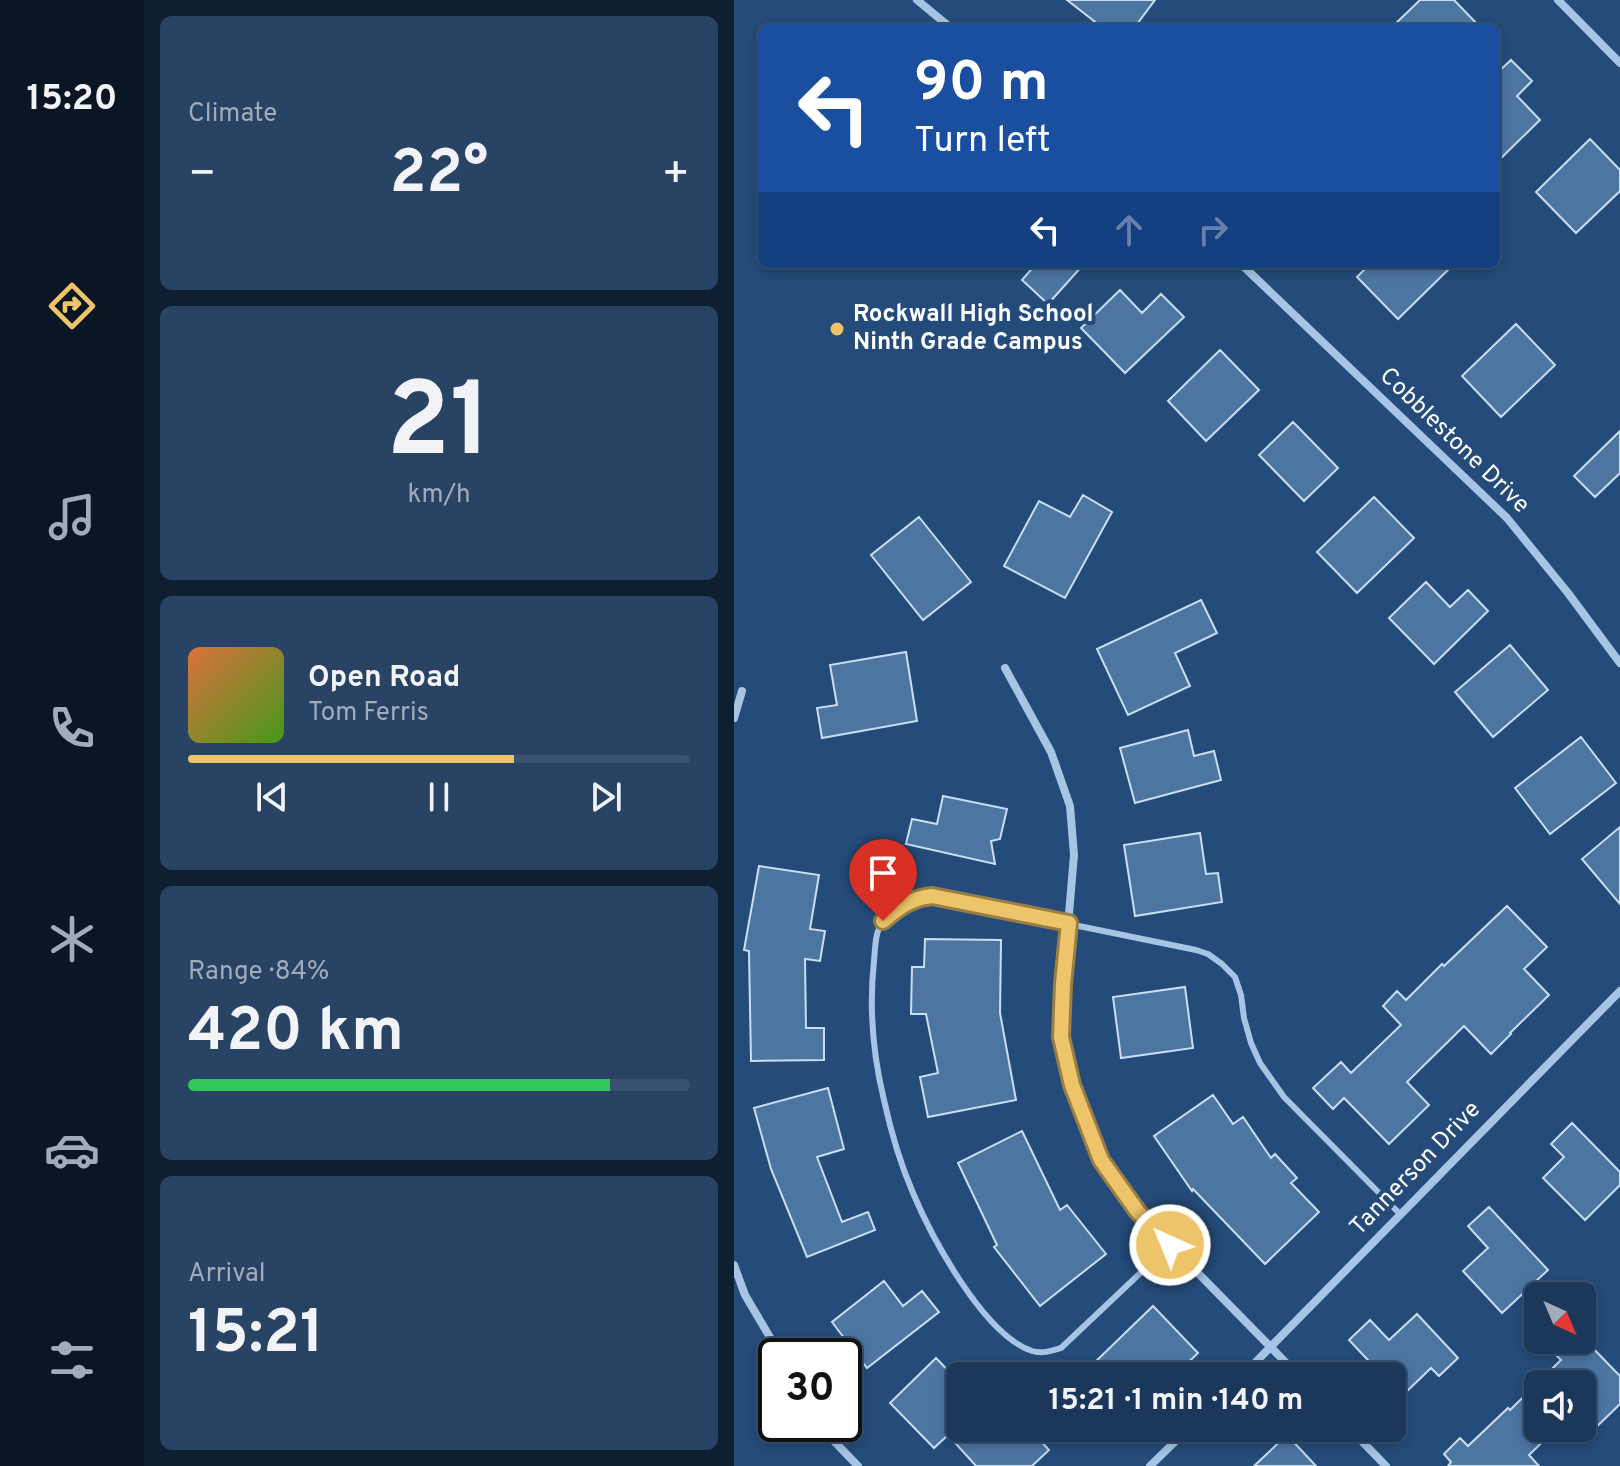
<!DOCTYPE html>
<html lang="en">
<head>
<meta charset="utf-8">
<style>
  body { margin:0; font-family:Overpass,sans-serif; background:#284364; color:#f1f3f6; height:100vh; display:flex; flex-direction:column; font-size:30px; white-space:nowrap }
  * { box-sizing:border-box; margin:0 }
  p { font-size:26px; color:#a0acbb }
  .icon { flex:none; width:44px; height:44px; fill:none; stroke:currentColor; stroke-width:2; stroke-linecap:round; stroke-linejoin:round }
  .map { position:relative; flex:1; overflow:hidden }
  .sheet { display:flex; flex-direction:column; gap:16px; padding:16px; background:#0f1f32; width:590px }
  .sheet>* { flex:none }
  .banner { position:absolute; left:24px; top:24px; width:742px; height:244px; border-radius:12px; box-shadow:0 4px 12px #0003,0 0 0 2px #395271; background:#1a4fa0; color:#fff; overflow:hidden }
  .needle { width:52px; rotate:136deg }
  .controls { position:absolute; left:790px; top:1282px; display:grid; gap:16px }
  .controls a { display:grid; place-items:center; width:72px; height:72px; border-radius:12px; background:#1b385b; box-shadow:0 4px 12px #0003,0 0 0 2px #395271; font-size:40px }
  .speed { position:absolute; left:24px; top:1338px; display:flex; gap:16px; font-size:40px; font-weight:700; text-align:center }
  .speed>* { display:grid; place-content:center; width:104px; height:104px; border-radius:50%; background:#1b385b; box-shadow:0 4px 12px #0003,0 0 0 2px #395271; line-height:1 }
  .speed .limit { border:4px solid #111; border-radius:12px; background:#fff; color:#111 }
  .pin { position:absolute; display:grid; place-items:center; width:68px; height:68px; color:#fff; margin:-82px -34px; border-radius:50% 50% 50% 0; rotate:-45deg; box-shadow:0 0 8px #0007 }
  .pin .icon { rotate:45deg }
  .me { position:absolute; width:88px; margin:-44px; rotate:316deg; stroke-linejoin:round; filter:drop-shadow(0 0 6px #0008) }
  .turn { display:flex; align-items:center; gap:28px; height:168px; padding:0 24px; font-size:36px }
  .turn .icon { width:104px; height:104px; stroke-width:2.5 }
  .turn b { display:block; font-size:56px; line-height:68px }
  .lanes { display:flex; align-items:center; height:76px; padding:0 24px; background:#0003; justify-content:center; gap:40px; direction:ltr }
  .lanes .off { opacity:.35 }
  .big { font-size:60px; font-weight:700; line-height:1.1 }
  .sheet .card { flex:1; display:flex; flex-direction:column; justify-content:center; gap:12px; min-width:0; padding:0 28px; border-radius:12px; background:#284364 }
  .sheet .dial { align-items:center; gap:0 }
  .dial b { font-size:104px; line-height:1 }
  .song { display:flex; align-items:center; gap:24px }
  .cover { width:96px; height:96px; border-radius:12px; background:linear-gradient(135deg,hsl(20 70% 55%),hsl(100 70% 35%)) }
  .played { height:8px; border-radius:4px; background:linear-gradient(90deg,#edc46a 65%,#395271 65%) }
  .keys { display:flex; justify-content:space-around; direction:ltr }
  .heat { display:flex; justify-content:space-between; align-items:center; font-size:44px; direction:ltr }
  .charge { height:12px; border-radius:6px; background:linear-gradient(90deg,#34c759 84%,#395271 0) }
  .trip { position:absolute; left:212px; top:1362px; width:460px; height:80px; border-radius:12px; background:#1b385b; box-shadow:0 4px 12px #0003,0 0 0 2px #395271; font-weight:700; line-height:80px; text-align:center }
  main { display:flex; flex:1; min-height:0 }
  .tab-bar { display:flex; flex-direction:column; width:144px; justify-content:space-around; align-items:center; background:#0b1624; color:#a0acbb }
  .tab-bar .icon { width:56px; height:56px }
  .tab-bar .on { color:#edc46a }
  .tab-bar b { font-size:36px; color:#f1f3f6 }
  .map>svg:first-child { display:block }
</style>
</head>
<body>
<main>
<nav class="tab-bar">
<b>15:20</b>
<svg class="icon on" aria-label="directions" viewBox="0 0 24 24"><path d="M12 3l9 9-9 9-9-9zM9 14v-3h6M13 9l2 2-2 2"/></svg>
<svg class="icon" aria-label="music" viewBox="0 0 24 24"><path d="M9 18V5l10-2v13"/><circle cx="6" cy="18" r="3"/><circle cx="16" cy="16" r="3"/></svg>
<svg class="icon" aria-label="phone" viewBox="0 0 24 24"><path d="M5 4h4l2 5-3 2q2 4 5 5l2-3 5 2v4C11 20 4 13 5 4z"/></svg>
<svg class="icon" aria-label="climate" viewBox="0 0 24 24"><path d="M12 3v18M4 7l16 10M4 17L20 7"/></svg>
<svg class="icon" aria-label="car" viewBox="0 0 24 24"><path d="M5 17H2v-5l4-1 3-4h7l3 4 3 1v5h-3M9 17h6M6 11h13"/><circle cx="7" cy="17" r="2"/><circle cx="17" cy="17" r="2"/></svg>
<svg class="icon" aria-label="filters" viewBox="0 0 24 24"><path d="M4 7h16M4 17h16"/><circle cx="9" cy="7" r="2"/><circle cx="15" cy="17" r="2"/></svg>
</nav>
<section class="sheet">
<div class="card"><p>Climate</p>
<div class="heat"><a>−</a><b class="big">22°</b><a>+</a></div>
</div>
<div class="card dial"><b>21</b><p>km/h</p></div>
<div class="card">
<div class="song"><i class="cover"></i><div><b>Open Road</b><p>Tom Ferris</p></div></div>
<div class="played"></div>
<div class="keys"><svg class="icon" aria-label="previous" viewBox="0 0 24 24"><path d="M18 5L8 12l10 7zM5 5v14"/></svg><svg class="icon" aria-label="pause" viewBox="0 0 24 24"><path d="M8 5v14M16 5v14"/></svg><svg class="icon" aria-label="next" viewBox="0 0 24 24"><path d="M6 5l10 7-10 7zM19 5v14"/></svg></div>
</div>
<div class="card"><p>Range · 84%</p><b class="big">420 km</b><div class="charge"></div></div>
<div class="card"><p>Arrival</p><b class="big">15:21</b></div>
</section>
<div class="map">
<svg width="886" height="1466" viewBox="0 0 886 1466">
  <rect width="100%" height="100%" fill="#244b79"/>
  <!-- building -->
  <path fill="#4c75a2" stroke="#c9ddf3" stroke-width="2" d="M 333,0 L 421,0 L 400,28 L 369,28 Z
    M 686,0 L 720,0 L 747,28 L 657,28 Z
    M 777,60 L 798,81 L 783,96 L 806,120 L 762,163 L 762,74 Z
    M 856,139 L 886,170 L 886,191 L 842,233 L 802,192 Z
    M 302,264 L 350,264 L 314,304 L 288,280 Z
    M 636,264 L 720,264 L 664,319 L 623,277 Z
    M 386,290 L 408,313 L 427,294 L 450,317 L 391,373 L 347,328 Z
    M 782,324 L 821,365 L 767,417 L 728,376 Z
    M 486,350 L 525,390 L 472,441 L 434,401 Z
    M 559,422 L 604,468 L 570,501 L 525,455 Z
    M 886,431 L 886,473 L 861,497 L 840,476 Z
    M 349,495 L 378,512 L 331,598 L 270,566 L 305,501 L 336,517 Z
    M 640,497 L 680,538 L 623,593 L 583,552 Z
    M 185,517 L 237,582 L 189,620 L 137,555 Z
    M 692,582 L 716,607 L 734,590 L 754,611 L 700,664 L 655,618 Z
    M 467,600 L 483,633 L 441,653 L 456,686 L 394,715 L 363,649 Z
    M 776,645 L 814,690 L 759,737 L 721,692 Z
    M 172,652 L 183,721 L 88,738 L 83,708 L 103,705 L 96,665 Z
    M 454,730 L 460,756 L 480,751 L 487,780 L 401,803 L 386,748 Z
    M 847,737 L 882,783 L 816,834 L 781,788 Z
    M 209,796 L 273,809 L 266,839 L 257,841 L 261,864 L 172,844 L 178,819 L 203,824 Z
    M 886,827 L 886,904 L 848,859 Z
    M 466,833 L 472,874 L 484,873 L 488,902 L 401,916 L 390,845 Z
    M 25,866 L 85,875 L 76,929 L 91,931 L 86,961 L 71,959 L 72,1028 L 90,1028 L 90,1060 L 17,1061 L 15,951 L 10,950 Z
    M 773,906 L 813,947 L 790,969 L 815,995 L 776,1033 L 777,1034 L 757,1054 L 730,1026 L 673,1082 L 695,1105 L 655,1144 L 610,1098 L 599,1109 L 579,1088 L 607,1062 L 617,1073 L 667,1025 L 649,1006 L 663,991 L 672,1000 L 708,964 L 710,966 Z
    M 191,939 L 267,940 L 266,1013 L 282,1100 L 194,1117 L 186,1077 L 204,1073 L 192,1014 L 177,1014 L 178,967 L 190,967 Z
    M 451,987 L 459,1048 L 387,1058 L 379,997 Z
    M 94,1088 L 110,1149 L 83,1157 L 108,1222 L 134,1212 L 141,1230 L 73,1257 L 37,1169 L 20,1108 Z
    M 479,1095 L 499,1124 L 509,1117 L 537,1158 L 541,1154 L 563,1178 L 557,1183 L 585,1212 L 531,1264 L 459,1189 L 458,1191 L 420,1136 Z
    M 838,1123 L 886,1172 L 886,1185 L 851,1220 L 809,1178 L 830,1157 L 817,1144 Z
    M 288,1131 L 326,1210 L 333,1205 L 372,1254 L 306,1306 L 260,1247 L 263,1245 L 224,1163 Z
    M 755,1207 L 814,1270 L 768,1313 L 729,1271 L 754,1248 L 734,1226 Z
    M 150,1281 L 169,1306 L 188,1291 L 205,1312 L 133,1368 L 98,1322 Z
    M 419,1306 L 464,1353 L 440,1376 L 367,1376 L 357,1366 Z
    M 683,1314 L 724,1358 L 705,1376 L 697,1368 L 668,1396 L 658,1386 L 658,1376 L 649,1376 L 615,1340 L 636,1320 L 655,1340 Z
    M 833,1340 L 851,1340 L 886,1376 L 886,1404 L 848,1441 L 848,1384 L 804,1384 L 804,1428 L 823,1428 L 795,1455 L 805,1466 L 714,1466 L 717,1462 L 710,1454 L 726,1438 L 734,1446 L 774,1408 L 776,1410 L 827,1360 L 820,1353 Z
    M 202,1358 L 226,1383 L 226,1428 L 295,1428 L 315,1450 L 298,1466 L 242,1466 L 214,1435 L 200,1448 L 156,1403 Z
    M 553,1435 L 582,1466 L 520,1466 Z"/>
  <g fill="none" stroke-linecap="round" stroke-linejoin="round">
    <!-- service -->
    <path stroke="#a6c4e4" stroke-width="6" d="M 436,1245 L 327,1348 C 317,1351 308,1354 298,1351 C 250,1335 198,1238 179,1193 C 166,1163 157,1132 150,1100 C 139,1055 135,1007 140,961 C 141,951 141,939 144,931 C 152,910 177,898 198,896 L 462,950 L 474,954 L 488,964 L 501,977 L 507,995 L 510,1018 L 517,1043 L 526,1063 L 550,1097 L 666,1214"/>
    <!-- minor -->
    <path stroke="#a6c4e4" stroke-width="8" d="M 183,0 L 217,28
      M 824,0 L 886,63
      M 507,264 L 773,518 L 834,593 L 886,663
      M 271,668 L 317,752 L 336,806 L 340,855 L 329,984 L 327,1037 L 338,1085 L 367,1160 L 404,1212 L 565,1376
      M 0,718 L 8,691
      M 0,1265 L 11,1295 L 47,1356
      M 508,1376 L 886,991
      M 88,1424 L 96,1437 L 124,1466
      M 615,1428 L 652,1466
      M 416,1466 L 455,1428"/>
  </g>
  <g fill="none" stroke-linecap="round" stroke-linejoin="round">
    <defs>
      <path id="route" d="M 149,921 C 164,908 177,898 198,896 L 335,923 L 329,984 L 327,1037 L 338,1085 L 367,1160 L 404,1212 L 436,1245"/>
    </defs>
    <!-- route casing -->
    <use href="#route" stroke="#9a7f45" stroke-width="20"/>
    <!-- route -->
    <use href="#route" stroke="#edc46a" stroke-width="14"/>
  </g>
  <!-- markers -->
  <circle fill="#edc46a" stroke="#244b79" stroke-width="3" cx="103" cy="329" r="8"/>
  <g text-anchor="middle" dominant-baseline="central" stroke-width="8" stroke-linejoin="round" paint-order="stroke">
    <!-- poi labels -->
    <g font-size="24" font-weight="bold" fill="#fff" stroke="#244b79" text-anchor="start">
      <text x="119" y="315">Rockwall High School<tspan x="119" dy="28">Ninth Grade Campus</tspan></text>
    </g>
    <!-- street labels -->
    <g font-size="24" fill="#fff" stroke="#244b79">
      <text transform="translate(720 441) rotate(44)">Cobblestone Drive</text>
      <text transform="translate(682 1169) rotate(-46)">Tannerson Drive</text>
    </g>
  </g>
</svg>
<div class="controls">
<a><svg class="needle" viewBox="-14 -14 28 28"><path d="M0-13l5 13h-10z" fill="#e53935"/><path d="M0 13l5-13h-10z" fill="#a0acbb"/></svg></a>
<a><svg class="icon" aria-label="sound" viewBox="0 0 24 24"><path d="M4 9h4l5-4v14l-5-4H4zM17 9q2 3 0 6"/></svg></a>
</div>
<div class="speed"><div class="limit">30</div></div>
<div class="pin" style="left:149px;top:921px;background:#d93025"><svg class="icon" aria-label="arrive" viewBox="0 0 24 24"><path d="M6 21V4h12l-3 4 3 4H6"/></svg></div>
<svg class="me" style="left:436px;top:1245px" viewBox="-20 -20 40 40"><circle r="17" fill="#edc46a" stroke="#fff" stroke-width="3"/><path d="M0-11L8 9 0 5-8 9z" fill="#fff"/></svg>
<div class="trip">15:21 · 1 min · 140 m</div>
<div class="banner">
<div class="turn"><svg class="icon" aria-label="left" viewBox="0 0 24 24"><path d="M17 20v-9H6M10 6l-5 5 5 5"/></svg><div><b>90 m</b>Turn left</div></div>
<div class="lanes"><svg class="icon" aria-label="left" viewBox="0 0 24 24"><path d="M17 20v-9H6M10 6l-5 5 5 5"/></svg><svg class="icon off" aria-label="ahead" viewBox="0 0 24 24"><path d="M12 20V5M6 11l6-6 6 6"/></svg><svg class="icon off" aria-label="right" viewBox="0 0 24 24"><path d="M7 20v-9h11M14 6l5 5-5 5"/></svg></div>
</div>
</div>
</main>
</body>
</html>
